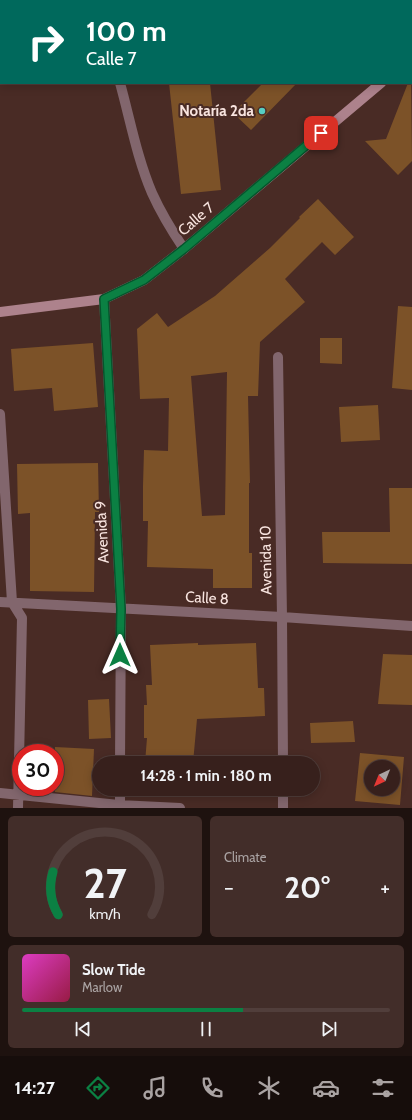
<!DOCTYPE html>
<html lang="en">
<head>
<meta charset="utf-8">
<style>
  body { margin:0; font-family:Cabin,sans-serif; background:#422d29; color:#f1f3f6; height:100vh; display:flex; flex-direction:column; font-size:15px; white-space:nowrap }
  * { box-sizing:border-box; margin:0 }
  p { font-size:13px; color:#aaa3a3 }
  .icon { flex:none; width:22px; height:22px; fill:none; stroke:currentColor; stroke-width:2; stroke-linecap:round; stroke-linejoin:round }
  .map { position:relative; height:808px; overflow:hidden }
  .sheet { display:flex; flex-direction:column; gap:8px; padding:8px; background:#1e120f; flex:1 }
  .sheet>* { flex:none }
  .hud { position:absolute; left:0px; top:0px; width:412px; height:84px; box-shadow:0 2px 10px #0003,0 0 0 1px #513e3b; background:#00695c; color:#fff; overflow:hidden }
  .needle { width:26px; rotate:223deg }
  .fabs { position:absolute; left:364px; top:760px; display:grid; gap:8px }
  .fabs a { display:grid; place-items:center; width:36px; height:36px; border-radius:50%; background:#37201c; box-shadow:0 2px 10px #0003,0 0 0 1px #513e3b; font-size:20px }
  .speed { position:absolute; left:12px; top:744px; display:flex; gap:8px; font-size:20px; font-weight:700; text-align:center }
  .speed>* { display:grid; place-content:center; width:52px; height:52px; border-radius:50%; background:#37201c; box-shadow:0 2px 10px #0003,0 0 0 1px #513e3b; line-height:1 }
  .speed .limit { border:6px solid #d22; background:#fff; color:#111 }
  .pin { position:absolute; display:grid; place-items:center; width:34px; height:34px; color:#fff; margin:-17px; border-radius:8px; box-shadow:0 2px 6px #0006 }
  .me { position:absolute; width:44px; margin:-22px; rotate:0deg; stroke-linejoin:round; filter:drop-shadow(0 0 3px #0008) }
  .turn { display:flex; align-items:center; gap:14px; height:84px; padding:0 20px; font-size:18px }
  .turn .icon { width:52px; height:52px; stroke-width:2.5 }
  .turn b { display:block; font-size:28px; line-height:34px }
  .big { font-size:30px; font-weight:800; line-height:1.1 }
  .sheet .tile { flex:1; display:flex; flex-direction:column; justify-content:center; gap:6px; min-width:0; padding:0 14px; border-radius:6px; background:#422d29 }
  .sheet .dial { align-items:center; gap:0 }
  .dial svg { height:104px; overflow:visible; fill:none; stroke:#513e3b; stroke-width:7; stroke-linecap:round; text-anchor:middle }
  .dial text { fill:#f1f3f6; stroke:none }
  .song { display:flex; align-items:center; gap:12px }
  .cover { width:48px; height:48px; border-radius:6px; background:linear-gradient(135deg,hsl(310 70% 55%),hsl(340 70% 35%)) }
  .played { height:4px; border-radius:2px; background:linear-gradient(90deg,#0b8043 60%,#513e3b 60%) }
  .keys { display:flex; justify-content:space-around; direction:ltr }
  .heat { display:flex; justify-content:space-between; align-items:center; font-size:22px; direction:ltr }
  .sheet .tiles { flex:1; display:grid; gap:8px; grid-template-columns:1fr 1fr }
  .tile:last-child { grid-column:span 2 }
  .trip { position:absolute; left:92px; top:756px; width:228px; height:40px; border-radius:20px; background:#37201c; box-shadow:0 2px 10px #0003,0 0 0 1px #513e3b; font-weight:800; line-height:40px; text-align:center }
  .dock { display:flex; height:64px; justify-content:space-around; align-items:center; background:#160d0b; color:#aaa3a3 }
  .dock .icon { width:28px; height:28px }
  .dock .selected { color:#0b8043 }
  .dock b { font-size:18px; color:#f1f3f6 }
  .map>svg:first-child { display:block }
</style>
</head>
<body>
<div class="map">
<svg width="412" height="808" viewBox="0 0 412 808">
  <rect width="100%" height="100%" fill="#492b25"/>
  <!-- building -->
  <path fill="#7c5228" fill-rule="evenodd" d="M 411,76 L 412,161 L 398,175 L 365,141 L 386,139 L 408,83 L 411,83 Z
    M 169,83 L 210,83 L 221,190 L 181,194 Z
    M 263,83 L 297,83 L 251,130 L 233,113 Z
    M 318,199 L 354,237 L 335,255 L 322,242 L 285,279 L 305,302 L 260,342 L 258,396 L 248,396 L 250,483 L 249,483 L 249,553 L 252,553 L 252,588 L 213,588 L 213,569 L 147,567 L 148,521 L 143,521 L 143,486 L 144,450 L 168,451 L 169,398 L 140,399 L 137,329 L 157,313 L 168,327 L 215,296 L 270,248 L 300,218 L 299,217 ZM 227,372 L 225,515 L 202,516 L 191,376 Z
    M 398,306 L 412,307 L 412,390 L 392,388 Z
    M 320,338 L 342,338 L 342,364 L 320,363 Z
    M 93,343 L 98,407 L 54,411 L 52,388 L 14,391 L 11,349 Z
    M 378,405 L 380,440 L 341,442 L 339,407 Z
    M 98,463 L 99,512 L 95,512 L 94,592 L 30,591 L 30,513 L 18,514 L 17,464 Z
    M 389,488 L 412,488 L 412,564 L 323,563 L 322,532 L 390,532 Z
    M 198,643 L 198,645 L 256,643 L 258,688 L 264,688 L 265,716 L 197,719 L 193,763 L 145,763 L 147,738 L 144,738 L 144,705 L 147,705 L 146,685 L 152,685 L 150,645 Z
    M 383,654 L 412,655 L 412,705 L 378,704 Z
    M 109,699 L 111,738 L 89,739 L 88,700 Z
    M 353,721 L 355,742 L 311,743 L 310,723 Z
    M 55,747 L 94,749 L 92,796 L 55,792 Z
    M 360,753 L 404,757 L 400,805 L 355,801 ZM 371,767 L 393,767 L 393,789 L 371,789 Z"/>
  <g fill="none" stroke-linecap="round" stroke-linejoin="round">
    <!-- street -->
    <path stroke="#82666d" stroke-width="10" d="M 98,0 L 98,1
      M 44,1 L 54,0
      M 0,5 L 1,5
      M 120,83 C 130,119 137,158 152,193 C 161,213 172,231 184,249
      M 104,299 L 121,609 L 120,763
      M 278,357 L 282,617 L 283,763
      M 0,414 L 12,602 L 22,618 L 18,808
      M 0,602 L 282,617 L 412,626
      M 283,789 L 283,808
      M 0,793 L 119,805 L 180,808
      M 120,808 L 120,789"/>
    <!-- secondary -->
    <path stroke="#ad828c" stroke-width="10" d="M 411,58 L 412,57
      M 0,312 L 104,299 L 144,280 L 184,249 L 381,83"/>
  </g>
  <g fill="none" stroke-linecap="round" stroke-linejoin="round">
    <defs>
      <path id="route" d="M 120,655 L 121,609 L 104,299 L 144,280 L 184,249 L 321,133"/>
    </defs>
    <!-- route casing -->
    <use href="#route" stroke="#07532c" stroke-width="10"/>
    <!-- route -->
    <use href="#route" stroke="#0b8043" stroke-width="7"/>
  </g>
  <!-- markers -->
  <circle fill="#57cec2" stroke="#492b25" stroke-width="1.5" cx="262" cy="111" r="4"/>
  <g text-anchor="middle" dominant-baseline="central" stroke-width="4" stroke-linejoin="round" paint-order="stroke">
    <!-- poi labels -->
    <g font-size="15" font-weight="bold" fill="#f8e4df" stroke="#492b25" text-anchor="end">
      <text x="254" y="111">Notaría 2da</text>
    </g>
    <!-- street labels -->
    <g font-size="15" fill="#f8e4df" stroke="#492b25">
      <text transform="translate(196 219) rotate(-41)">Calle 7</text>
      <text transform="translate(102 532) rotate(-93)">Avenida 9</text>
      <text transform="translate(266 560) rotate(-91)">Avenida 10</text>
      <text transform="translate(207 598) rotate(3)">Calle 8</text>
    </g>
  </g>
</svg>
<div class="fabs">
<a><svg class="needle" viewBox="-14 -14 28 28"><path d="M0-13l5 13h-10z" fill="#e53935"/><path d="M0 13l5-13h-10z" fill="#aaa3a3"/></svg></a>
</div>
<div class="speed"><div class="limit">30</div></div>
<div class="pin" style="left:321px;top:133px;background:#d93025"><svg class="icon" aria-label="arrive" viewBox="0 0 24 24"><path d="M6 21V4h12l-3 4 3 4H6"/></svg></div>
<svg class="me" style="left:120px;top:655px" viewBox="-20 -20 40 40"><path d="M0-17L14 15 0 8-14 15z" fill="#0b8043" stroke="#fff" stroke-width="4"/></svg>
<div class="trip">14:28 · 1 min · 180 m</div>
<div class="hud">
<div class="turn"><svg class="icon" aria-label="right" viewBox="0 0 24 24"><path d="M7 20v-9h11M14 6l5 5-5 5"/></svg><div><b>100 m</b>Calle 7</div></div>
</div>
</div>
<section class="sheet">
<div class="tiles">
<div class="tile dial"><svg viewBox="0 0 100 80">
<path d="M14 69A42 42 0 1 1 86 69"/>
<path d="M14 69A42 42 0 0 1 10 36" stroke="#0b8043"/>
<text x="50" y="56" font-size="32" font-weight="700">27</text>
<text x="50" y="72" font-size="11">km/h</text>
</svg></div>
<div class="tile"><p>Climate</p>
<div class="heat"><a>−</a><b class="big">20°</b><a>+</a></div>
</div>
<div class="tile">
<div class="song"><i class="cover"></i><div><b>Slow Tide</b><p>Marlow</p></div></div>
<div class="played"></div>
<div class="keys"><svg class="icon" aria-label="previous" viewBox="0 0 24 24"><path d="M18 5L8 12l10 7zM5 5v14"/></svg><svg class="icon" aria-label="pause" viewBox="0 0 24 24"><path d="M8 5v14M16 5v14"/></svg><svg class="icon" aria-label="next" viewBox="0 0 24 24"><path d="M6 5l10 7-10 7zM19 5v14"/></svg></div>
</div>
</div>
</section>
<nav class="dock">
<b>14:27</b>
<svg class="icon selected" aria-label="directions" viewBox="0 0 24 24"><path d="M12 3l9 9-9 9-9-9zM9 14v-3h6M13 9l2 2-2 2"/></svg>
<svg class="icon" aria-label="music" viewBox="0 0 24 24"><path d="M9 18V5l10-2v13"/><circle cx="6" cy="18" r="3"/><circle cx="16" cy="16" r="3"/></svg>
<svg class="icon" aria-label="phone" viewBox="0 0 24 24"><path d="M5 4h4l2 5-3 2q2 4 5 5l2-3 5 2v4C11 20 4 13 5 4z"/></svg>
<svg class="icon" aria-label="climate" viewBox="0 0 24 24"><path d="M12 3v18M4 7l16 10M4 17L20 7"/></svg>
<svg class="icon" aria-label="car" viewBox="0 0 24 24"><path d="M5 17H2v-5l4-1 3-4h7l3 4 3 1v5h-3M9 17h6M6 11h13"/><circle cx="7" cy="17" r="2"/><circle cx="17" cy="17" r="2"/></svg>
<svg class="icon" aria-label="filters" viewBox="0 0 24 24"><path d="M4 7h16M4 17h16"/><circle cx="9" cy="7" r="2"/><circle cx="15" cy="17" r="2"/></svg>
</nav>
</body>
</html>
